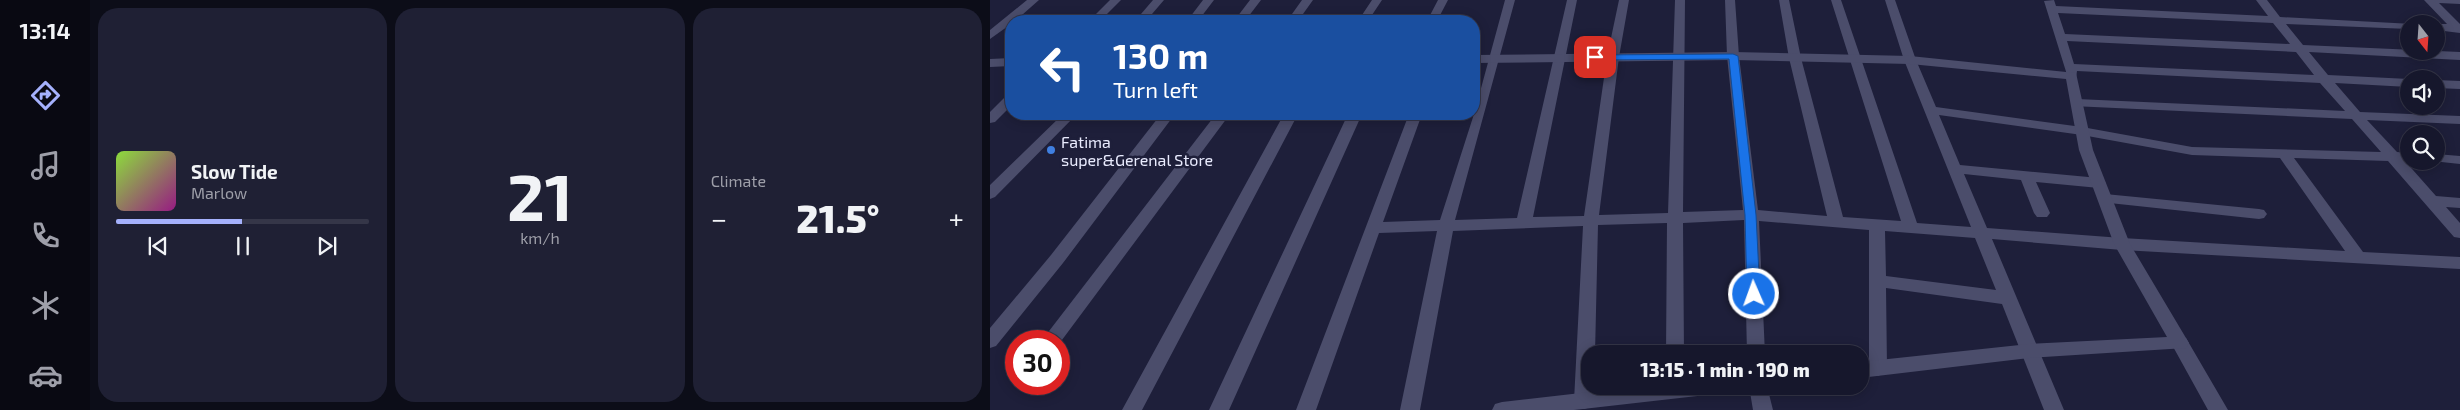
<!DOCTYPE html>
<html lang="en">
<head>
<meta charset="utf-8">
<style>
  body { margin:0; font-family:"Exo 2",sans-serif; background:#1f2034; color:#f1f3f6; height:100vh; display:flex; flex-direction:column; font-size:19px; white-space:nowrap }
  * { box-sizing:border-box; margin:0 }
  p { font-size:16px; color:#9e9fa9 }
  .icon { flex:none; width:28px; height:28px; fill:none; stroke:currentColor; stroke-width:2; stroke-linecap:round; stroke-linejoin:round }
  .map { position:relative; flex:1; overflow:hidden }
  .sheet { display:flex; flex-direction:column; gap:8px; padding:8px; background:#0c0d18; width:900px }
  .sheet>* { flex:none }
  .banner { position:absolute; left:15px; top:15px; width:475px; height:105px; border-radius:20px; box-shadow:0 2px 12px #0003,0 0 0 1px #353648; background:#1a4fa0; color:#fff; overflow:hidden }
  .needle { width:32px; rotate:163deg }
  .tools { position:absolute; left:1410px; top:15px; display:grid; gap:10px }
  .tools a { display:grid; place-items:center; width:45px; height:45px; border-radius:50%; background:#16172c; box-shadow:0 2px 12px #0003,0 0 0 1px #353648; font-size:25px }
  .speed { position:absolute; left:15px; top:330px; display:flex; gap:10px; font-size:25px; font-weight:700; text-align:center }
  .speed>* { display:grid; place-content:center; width:65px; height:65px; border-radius:50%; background:#16172c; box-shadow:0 2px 12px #0003,0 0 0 1px #353648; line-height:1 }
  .speed .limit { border:8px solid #d22; background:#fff; color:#111 }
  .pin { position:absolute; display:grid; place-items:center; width:42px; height:42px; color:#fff; margin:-21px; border-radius:10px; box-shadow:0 2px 8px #0006 }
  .me { position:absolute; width:55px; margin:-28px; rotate:358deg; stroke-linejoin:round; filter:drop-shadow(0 0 4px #0008) }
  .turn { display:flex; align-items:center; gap:18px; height:105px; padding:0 25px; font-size:22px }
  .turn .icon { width:65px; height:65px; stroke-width:2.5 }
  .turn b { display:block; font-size:35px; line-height:42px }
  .big { font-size:38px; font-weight:800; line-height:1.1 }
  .sheet .widget { flex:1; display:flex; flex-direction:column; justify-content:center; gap:8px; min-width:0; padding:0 18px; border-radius:20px; background:#1f2034 }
  .sheet .dial { align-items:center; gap:0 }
  .dial b { font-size:65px; line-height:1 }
  .song { display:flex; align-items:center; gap:15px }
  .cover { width:60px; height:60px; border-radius:8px; background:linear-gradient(135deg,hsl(90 70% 55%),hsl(310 70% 35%)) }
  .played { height:5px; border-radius:2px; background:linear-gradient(90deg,#a5b1fc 50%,#353648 50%) }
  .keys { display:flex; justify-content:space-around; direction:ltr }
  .heat { display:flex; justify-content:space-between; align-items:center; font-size:28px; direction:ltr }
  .sheet .tiles { flex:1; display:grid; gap:8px; grid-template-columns:repeat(3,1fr) }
  .trip { position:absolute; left:591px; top:345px; width:288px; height:50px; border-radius:20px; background:#16172c; box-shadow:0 2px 12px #0003,0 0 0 1px #353648; font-weight:800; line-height:50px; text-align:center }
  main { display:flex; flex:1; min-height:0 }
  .dock { display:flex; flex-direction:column; width:90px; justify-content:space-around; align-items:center; background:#090912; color:#9e9fa9 }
  .dock .icon { width:35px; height:35px }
  .dock .active { color:#a5b1fc }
  .dock b { font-size:22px; color:#f1f3f6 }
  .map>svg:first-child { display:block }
</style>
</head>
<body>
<main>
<nav class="dock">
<b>13:14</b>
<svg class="icon active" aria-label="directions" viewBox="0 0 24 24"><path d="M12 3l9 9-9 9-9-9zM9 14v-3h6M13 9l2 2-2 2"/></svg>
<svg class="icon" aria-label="music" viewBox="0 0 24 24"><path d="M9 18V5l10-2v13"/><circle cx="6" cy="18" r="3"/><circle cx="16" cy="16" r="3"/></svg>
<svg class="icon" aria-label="phone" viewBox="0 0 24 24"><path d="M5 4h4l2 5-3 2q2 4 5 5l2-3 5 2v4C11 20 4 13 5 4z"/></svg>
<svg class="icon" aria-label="climate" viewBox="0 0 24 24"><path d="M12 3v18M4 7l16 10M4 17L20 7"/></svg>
<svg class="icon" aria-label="car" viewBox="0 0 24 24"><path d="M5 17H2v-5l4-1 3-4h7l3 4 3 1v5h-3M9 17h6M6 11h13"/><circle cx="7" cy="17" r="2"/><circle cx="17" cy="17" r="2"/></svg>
</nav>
<section class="sheet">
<div class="tiles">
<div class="widget">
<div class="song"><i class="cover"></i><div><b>Slow Tide</b><p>Marlow</p></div></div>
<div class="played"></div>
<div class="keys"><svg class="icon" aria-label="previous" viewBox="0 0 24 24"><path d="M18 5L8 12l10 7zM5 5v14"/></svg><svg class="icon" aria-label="pause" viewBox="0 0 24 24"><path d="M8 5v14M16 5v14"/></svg><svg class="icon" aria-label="next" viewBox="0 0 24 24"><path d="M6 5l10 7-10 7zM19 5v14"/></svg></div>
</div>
<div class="widget dial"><b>21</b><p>km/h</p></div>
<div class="widget"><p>Climate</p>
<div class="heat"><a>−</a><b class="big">21.5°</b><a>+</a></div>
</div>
</div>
</section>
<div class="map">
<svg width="1470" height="410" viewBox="0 0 1470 410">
  <rect width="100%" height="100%" fill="#1e1f3a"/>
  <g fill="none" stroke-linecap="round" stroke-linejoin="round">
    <!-- street -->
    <path fill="#4b4d6b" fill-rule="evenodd" d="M 37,0 L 49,0 L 25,21 L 21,21 L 21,24 L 0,39 L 0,30 Z
      M 120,0 L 131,0 L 110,21 L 99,21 Z
      M 163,0 L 174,0 L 156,21 L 145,21 Z
      M 213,0 L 224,0 L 208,21 L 197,21 Z
      M 312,0 L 323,0 L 308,21 L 297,21 Z
      M 382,0 L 392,0 L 378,21 L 368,21 Z
      M 448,0 L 458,0 L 447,21 L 437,21 Z
      M 515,0 L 525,0 L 465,220 L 527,218 L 577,0 L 587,0 L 543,217 L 594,216 L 617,57 L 629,0 L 639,0 L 629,57 L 609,215 L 678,213 L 685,0 L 695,0 L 693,212 L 753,210 L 737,56 L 735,0 L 745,0 L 749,56 L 768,210 L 837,216 L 799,58 L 789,0 L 799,0 L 811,58 L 853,217 L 911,221 L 841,0 L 851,0 L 927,223 L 981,227 L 914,60 L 895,0 L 905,0 L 926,60 L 946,107 L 1092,127 L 1202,147 L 1391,152 L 1362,119 L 1082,106 L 1081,103 L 1082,100 L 1087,99 L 1355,111 L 1330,83 L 1087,71 L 1086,78 L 1078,78 L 1054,1 L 1064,0 L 1066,6 L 1278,16 L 1266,0 L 1277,0 L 1290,17 L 1423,24 L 1419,24 L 1419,29 L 1296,24 L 1313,45 L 1470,52 L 1470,60 L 1319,52 L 1338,75 L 1419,79 L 1419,87 L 1345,83 L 1370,112 L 1470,116 L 1470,124 L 1377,120 L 1407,152 L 1419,153 L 1420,161 L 1415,161 L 1446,196 L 1470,198 L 1470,208 L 1456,207 L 1470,223 L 1470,238 L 1464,237 L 1398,161 L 1304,158 L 1373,252 L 1470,257 L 1470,269 L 1132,250 L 1002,239 L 1074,410 L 1054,410 L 1012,304 L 896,288 L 897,368 L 894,373 L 888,376 L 882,373 L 879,368 L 879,230 L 769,221 L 775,354 L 757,354 L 754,220 L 693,223 L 694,354 L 676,354 L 677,223 L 608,225 L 605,354 L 600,354 L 600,386 L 604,386 L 604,401 L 601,407 L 594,409 L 587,407 L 584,401 L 593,226 L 463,231 L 430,410 L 410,410 L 447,231 L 389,233 L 326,410 L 306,410 L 419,114 L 432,114 L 393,222 L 450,220 L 484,114 ZM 1068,13 L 1283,23 L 1300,44 L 1075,34 ZM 1077,41 L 1306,52 L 1324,75 L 1084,64 ZM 949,115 L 1092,135 L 1202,155 L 1290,158 L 1355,251 L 1132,238 L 997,228 L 974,174 L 1031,180 L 1044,213 L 1047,217 L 1057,217 L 1060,213 L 1046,182 L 1109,188 L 1116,183 L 1109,178 L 970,165 ZM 895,231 L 985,238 L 1006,290 L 896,276 Z
      M 1434,0 L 1470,0 L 1470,4 L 1449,3 L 1470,24 L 1470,33 L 1446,30 L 1445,24 L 1457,24 Z
      M 21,58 L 21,66 L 0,67 L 0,59 Z
      M 1446,80 L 1470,81 L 1470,89 L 1446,88 Z
      M 21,95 L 21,106 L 5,122 L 0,123 L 0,112 L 16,96 Z
      M 73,114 L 87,114 L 5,197 L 0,199 L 0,185 Z
      M 226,114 L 240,114 L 69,344 L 69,341 L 54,341 L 56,335 Z
      M 294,114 L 308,114 L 152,410 L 132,410 Z
      M 358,114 L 372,114 L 239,410 L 219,410 Z
      M 1446,154 L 1470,156 L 1470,164 L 1442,161 L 1446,161 Z
      M 1115,194 L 1269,209 L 1274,210 L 1277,214 L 1274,218 L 1269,219 L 1110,202 L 1108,199 Z
      M 1190,336 L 1196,338 L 1238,410 L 1218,410 L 1181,343 L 1184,338 Z
      M 759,386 L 777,386 L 783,410 L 763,410 Z"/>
    <!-- secondary -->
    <path fill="#4b4d6b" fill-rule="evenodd" d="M 260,0 L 271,0 L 255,21 L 244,21 Z
      M 743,52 L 920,56 L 1086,73 L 1103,150 L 1140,244 L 1196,338 L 1199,343 L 1196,348 L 1039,358 L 870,378 L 870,362 L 1039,344 L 1177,337 L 1124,244 L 1089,150 L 1076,79 L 920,64 L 743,60 L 484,63 L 484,55 Z
      M 171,114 L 185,114 L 73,263 L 6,346 L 0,348 L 0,328 L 61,255 Z
      M 652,386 L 734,386 L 732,392 L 725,394 L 584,410 L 502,410 L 505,404 L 512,402 Z"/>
  </g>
  <!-- route -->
  <path fill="#1a73e8" stroke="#114b97" d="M 743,54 L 748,56 L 766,215 L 770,294 L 764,299 L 757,294 L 755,215 L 739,59 L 605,60 L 601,57 L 605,55 Z"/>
  <!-- markers -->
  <circle fill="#3f7fe0" stroke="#1e1f3a" stroke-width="2" cx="61" cy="150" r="5"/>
  <g text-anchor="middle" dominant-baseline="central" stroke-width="5" stroke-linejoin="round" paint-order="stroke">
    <!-- poi labels -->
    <g font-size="16" fill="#e9ebfe" stroke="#1e1f3a" text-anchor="start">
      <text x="71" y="141">Fatima<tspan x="71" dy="18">super&amp;Gerenal Store</tspan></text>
    </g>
  </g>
</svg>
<div class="tools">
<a><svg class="needle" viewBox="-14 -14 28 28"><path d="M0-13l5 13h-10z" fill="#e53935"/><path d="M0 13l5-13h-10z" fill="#9e9fa9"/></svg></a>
<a><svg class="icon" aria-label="sound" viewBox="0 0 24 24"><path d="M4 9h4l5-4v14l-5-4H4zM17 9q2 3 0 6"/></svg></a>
<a><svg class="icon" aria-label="search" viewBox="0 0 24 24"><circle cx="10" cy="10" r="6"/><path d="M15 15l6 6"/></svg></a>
</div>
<div class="speed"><div class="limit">30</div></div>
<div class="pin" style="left:605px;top:57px;background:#d93025"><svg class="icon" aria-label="arrive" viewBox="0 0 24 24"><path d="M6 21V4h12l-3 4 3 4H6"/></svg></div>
<svg class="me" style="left:764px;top:294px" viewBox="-20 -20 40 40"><circle r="17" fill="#1a73e8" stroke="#fff" stroke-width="3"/><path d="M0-11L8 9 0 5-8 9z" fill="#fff"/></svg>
<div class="trip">13:15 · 1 min · 190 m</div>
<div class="banner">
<div class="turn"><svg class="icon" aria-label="left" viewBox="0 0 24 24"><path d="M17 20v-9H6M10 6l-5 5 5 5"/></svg><div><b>130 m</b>Turn left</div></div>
</div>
</div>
</main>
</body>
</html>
